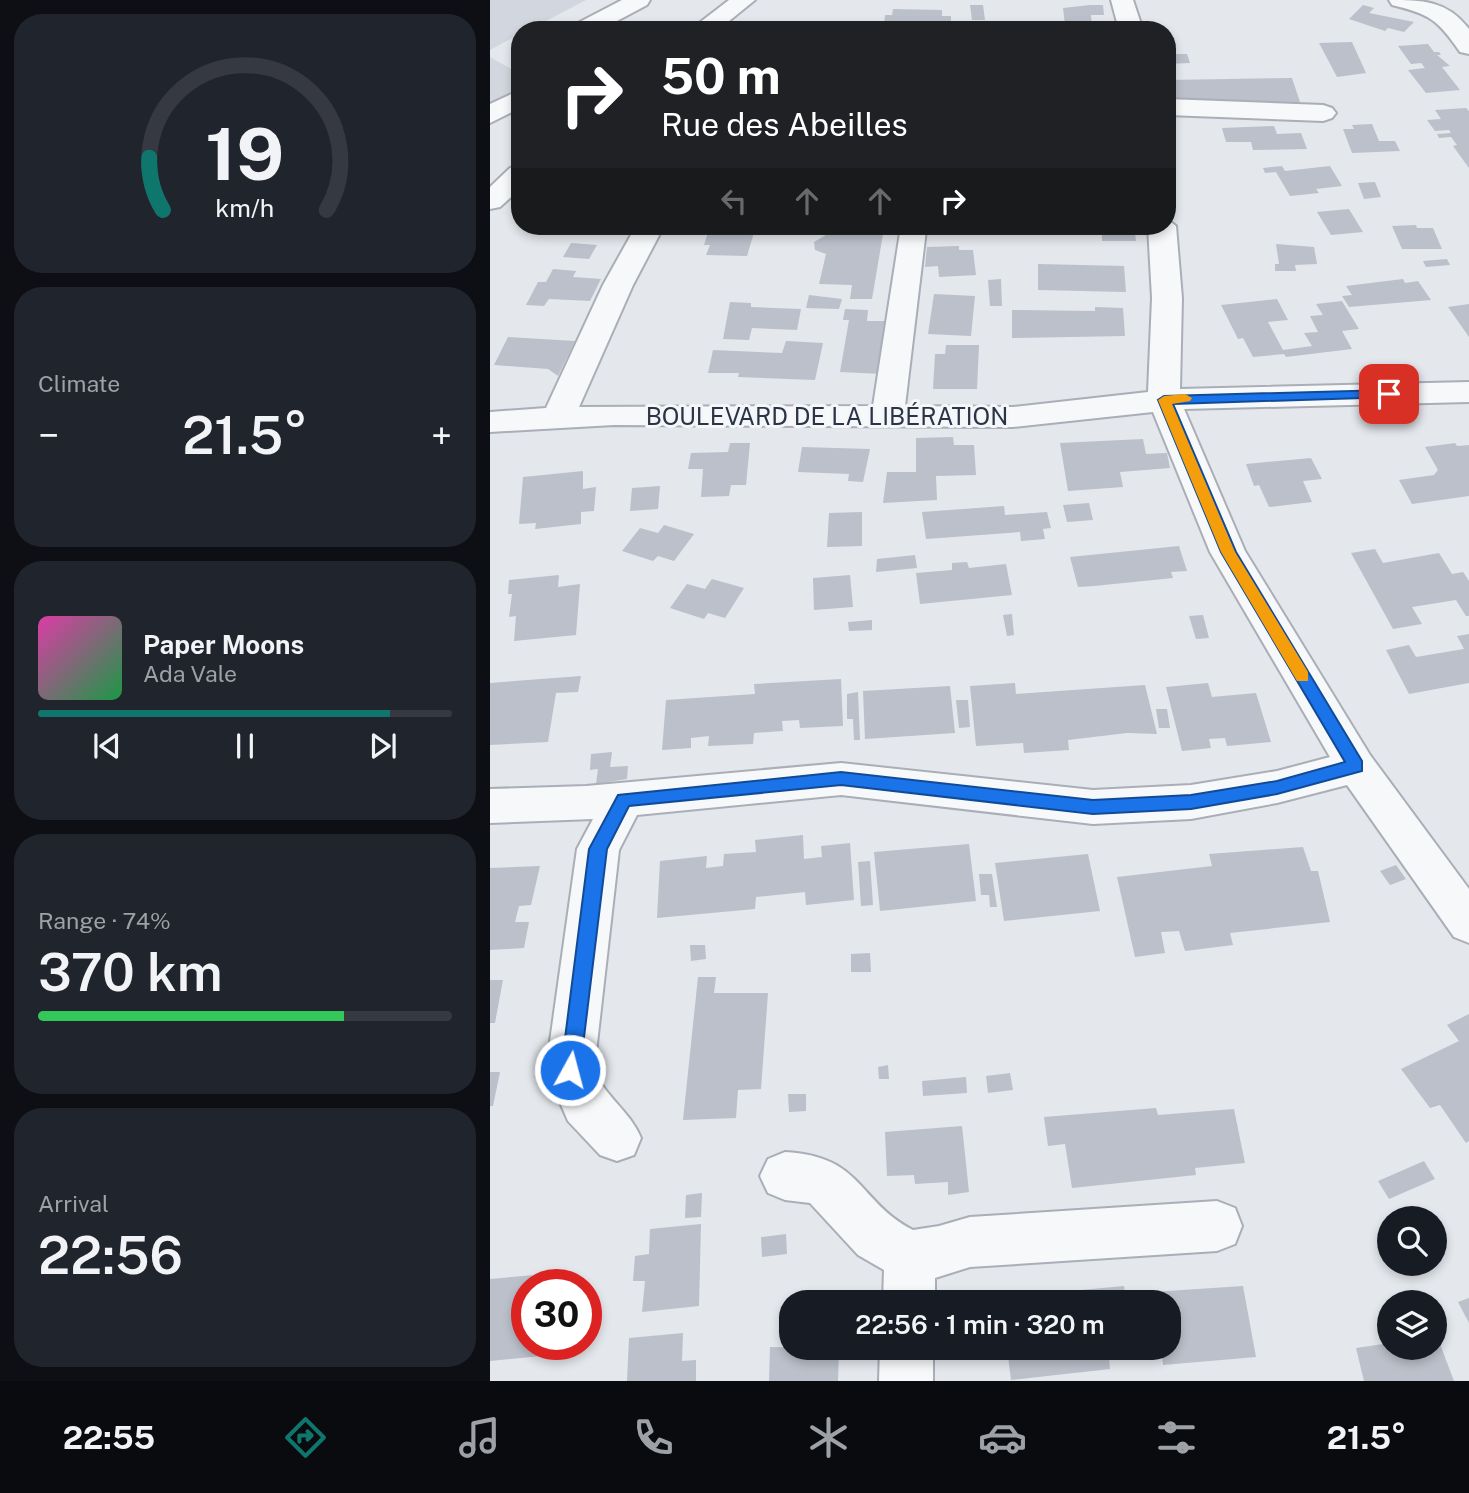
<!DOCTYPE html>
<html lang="en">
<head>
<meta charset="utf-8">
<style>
  body { margin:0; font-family:"Public Sans",sans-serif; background:#20242c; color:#f1f3f6; height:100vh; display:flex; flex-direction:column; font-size:26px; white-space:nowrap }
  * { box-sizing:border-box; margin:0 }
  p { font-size:23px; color:#9ea1a6 }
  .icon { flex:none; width:38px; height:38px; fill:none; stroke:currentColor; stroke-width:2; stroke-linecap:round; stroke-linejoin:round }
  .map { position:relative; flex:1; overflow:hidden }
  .panel { display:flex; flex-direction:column; gap:14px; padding:14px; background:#0d0f14; width:490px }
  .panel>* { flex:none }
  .guide { position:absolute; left:21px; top:21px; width:665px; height:214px; border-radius:28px; box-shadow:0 4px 10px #0003; background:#202124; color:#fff; overflow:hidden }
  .tools { position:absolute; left:887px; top:1206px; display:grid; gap:14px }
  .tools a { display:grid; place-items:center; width:70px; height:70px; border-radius:50%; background:#171b24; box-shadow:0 4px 10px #0003; font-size:35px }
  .speed { position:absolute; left:21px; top:1269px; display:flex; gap:14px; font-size:35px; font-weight:700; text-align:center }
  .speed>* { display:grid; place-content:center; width:91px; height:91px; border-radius:50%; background:#171b24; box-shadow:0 4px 10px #0003; line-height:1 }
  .speed .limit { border:10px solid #d22; background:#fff; color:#111 }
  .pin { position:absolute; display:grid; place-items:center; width:60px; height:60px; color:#fff; margin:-30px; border-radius:14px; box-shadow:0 4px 10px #0006 }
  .me { position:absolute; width:77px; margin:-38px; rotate:7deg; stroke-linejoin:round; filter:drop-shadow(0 0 5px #0008) }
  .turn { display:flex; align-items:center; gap:24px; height:147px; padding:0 35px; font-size:32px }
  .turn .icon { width:91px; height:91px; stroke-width:2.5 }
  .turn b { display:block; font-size:49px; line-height:60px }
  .lanes { display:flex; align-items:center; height:66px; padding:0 35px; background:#0003; justify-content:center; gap:35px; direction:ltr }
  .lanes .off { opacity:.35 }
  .big { font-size:52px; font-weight:600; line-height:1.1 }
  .panel .card { flex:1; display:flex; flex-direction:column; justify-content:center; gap:10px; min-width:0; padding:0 24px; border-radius:28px; background:#20242c }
  .panel .dial { align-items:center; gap:0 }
  .dial svg { height:182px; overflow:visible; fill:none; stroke:#363941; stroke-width:7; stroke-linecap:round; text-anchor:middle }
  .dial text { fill:#f1f3f6; stroke:none }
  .song { display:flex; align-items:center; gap:21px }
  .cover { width:84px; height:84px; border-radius:10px; background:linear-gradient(135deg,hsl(320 70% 55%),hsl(140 70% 35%)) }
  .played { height:7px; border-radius:4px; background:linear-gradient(90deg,#0f766e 85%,#363941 85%) }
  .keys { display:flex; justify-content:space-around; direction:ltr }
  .heat { display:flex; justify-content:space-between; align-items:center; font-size:38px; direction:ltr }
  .charge { height:10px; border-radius:5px; background:linear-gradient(90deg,#34c759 74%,#363941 0) }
  .trip { position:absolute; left:289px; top:1290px; width:402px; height:70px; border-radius:28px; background:#171b24; box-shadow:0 4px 10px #0003; font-weight:600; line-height:70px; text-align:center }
  .dock { display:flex; height:112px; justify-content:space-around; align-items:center; background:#090b0e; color:#9ea1a6 }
  .dock .icon { width:49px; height:49px }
  .dock .selected { color:#0f766e }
  .dock b { font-size:32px; color:#f1f3f6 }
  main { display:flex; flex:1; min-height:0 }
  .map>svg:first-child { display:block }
</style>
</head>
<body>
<main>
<section class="panel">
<div class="card dial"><svg viewBox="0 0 100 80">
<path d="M14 69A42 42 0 1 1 86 69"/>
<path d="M14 69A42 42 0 0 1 8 46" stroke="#0f766e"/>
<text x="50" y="56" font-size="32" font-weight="700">19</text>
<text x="50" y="72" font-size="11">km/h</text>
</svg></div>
<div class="card"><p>Climate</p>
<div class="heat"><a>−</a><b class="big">21.5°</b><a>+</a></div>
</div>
<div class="card">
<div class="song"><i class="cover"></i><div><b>Paper Moons</b><p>Ada Vale</p></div></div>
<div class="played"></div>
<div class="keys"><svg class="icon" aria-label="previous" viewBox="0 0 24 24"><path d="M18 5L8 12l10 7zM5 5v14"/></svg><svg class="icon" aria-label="pause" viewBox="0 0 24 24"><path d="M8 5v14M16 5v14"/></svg><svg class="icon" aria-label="next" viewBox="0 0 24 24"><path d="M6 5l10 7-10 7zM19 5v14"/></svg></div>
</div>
<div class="card"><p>Range · 74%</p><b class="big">370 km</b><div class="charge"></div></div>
<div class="card"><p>Arrival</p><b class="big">22:56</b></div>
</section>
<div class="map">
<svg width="979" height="1381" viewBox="0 0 979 1381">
  <rect width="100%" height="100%" fill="#e4e7ec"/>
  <!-- built -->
  <path fill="#d2d6de" d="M 0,0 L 96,0 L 39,30 L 30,30 L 30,34 L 0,50 Z
    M 0,57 L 30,74 L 30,86 L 26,91 L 0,107 Z"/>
  <!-- building -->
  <path fill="#bbc0ca" d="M 480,5 L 493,5 L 495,20 L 482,20 Z
    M 600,5 L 613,5 L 614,15 L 601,15 L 602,28 L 575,25 L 573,8 Z
    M 873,5 L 884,8 L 879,13 L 924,22 L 914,32 L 898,28 L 895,31 L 859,19 Z
    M 403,9 L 452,10 L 452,16 L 461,16 L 461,22 L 394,26 L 395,15 L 402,15 Z
    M 306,23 L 342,23 L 341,30 L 304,30 Z
    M 862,42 L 876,73 L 847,77 L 829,43 Z
    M 938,44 L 944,52 L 949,52 L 951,55 L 947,55 L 960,66 L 952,67 L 970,90 L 936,93 L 918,70 L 935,68 L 931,63 L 921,64 L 908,46 Z
    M 677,54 L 697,54 L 700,63 L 677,64 Z
    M 802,78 L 810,102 L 684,104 L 678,80 Z
    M 976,108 L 979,111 L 979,168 L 963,146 L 967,145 L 961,137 L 949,138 L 947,134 L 961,133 L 959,130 L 945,131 L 937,120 L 951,119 L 945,110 Z
    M 882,124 L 889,141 L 905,141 L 910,151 L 862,153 L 853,129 L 864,129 L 862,125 Z
    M 784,126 L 787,134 L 811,133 L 817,149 L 763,150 L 761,142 L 736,142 L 732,128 Z
    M 792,166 L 795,171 L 840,166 L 852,186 L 826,189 L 829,193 L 800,196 L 786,172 L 775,173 L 773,168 Z
    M 885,182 L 891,197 L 874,199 L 868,183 Z
    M 859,209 L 873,232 L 841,235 L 827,212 Z
    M 926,225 L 927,228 L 943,228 L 952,249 L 912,249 L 902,226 Z
    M 220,226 L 266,226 L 257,256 L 216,255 L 220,245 L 214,245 Z
    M 341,232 L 393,234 L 382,299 L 360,299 L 362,285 L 329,284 L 336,254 L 325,250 L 324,242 Z
    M 645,233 L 646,241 L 612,241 L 612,234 Z
    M 81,243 L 107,245 L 99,259 L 73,257 Z
    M 786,244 L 824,247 L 827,264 L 805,265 L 806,271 L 785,271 L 785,264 L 789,264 Z
    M 469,246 L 469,250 L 483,250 L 486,275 L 449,277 L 448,266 L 435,267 L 437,247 Z
    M 957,259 L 960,265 L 936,267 L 933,261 Z
    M 548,264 L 634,266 L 636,292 L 548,290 Z
    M 63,269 L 86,271 L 83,277 L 111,279 L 100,301 L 59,299 L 54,306 L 36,305 L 48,282 L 56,282 Z
    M 511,279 L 512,306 L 500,306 L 498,280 Z
    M 913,279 L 915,283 L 928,281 L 941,300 L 859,307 L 852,296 L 862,295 L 856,286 Z
    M 444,294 L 485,296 L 481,336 L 438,334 Z
    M 319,295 L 352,299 L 349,309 L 316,308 Z
    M 787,299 L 798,320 L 778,322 L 793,350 L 822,346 L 814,333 L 828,332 L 820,316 L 833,315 L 826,304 L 852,301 L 869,329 L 852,331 L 862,349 L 796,357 L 794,354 L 763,357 L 753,338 L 748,339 L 731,305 Z
    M 240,302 L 261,303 L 261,307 L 311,309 L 307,330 L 262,328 L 259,340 L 233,339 Z
    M 979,304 L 979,337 L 958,307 Z
    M 605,307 L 633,308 L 635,336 L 522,338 L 522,310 L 605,311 Z
    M 355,309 L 378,310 L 377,321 L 396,321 L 390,362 L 393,362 L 392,374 L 350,372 L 359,320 L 353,320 Z
    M 18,337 L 85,341 L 68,376 L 58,369 L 4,365 Z
    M 296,341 L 333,343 L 325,380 L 248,377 L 249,373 L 218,373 L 223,350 L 292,353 Z
    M 456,345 L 489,345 L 487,389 L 443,389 L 445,354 L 455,354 Z
    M 463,437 L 464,445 L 484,445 L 486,475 L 446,476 L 447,500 L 393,503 L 397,472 L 426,472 L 426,438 Z
    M 653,439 L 656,454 L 677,453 L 680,468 L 630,472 L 633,487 L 578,491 L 570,443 Z
    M 240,443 L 260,443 L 256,485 L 241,485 L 239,496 L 211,497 L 213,469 L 198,469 L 201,453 L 238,452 Z
    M 965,443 L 967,446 L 979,445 L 979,496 L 922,504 L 909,480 L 944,475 L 948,470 L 935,447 Z
    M 312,447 L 380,449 L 373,482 L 358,481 L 359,474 L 308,472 Z
    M 821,458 L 832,479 L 813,481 L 822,502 L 779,507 L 769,485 L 764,486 L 756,464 Z
    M 93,471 L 93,489 L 106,487 L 104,511 L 91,512 L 91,524 L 45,529 L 46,523 L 29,524 L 33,477 Z
    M 170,486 L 168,509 L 140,511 L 142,488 Z
    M 599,503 L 603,520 L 577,522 L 573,505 Z
    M 514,506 L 515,515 L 557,512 L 561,528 L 553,529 L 555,539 L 531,541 L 530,532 L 436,539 L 432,512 Z
    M 372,512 L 372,546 L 337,547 L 339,513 Z
    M 174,525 L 204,534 L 184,561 L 168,556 L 163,561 L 132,551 L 150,528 L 168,533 Z
    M 689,546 L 697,571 L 681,572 L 683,578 L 604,586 L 588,587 L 580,557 Z
    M 885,549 L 893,563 L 949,553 L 962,574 L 973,572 L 979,581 L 979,616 L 976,616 L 966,600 L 922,607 L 932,624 L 903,629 L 861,553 Z
    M 425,555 L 427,568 L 386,572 L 387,559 Z
    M 477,562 L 479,568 L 516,564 L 522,595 L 430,604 L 426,573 L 462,570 L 462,563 Z
    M 69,575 L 68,587 L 90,584 L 86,635 L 24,641 L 26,616 L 19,617 L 22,594 L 18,594 L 19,580 Z
    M 360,575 L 363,607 L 324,610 L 323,578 Z
    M 222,579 L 254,588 L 235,618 L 218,613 L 214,619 L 180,608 L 197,584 L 215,589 Z
    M 522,614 L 524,635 L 517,636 L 513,615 Z
    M 713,615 L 719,638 L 706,639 L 699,616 Z
    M 382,620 L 382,630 L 359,631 L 358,622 Z
    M 979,634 L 979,683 L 919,694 L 896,650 L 919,645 L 926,657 L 974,649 L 967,636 Z
    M 91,676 L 88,692 L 66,693 L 58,742 L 0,745 L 0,683 Z
    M 351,679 L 353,726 L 310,728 L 309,720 L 292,721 L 293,731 L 264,733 L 263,744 L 218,746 L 219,736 L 201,738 L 201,748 L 172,750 L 176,700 L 265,694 L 264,684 Z
    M 525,683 L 526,694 L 655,685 L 667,734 L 637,733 L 578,740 L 579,750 L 534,753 L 533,743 L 486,746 L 480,686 Z
    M 718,683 L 722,697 L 766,693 L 781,742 L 737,746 L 735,738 L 719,739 L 721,748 L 692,751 L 676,687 Z
    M 460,686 L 465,733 L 375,739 L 373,691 Z
    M 368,692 L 370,740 L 364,740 L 363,719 L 357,719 L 357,694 Z
    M 466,700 L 478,700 L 480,727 L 469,728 Z
    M 666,709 L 677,709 L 680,728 L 669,728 Z
    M 122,752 L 120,767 L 138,766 L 137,779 L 106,784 L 108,769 L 100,770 L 101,754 Z
    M 313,835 L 314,859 L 332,857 L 331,846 L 360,843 L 364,900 L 316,905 L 315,892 L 266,897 L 265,909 L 167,918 L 170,861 L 217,856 L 216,868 L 233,866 L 234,854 L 266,852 L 265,840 Z
    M 479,844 L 486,901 L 390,911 L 384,852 Z
    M 813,847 L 821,871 L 828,871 L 840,922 L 740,933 L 743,945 L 695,951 L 689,931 L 671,932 L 675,953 L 645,957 L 627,877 L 722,866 L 719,854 Z
    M 598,854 L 610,911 L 514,921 L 505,863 Z
    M 380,861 L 383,905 L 371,906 L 368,862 Z
    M 906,865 L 916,879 L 900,885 L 890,871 Z
    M 50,866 L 41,905 L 29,906 L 25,922 L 39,922 L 34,948 L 0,950 L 0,868 Z
    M 489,874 L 502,874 L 507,907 L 500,907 L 499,895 L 491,895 Z
    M 200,945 L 215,945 L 216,959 L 201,961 Z
    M 380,953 L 381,972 L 361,972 L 361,954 Z
    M 208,977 L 226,977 L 224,993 L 278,993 L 271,1089 L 248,1090 L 246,1118 L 193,1120 Z
    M 0,980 L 13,980 L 5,1023 L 0,1023 Z
    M 979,1014 L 979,1141 L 976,1143 L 950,1105 L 940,1108 L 911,1069 L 969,1041 L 957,1025 Z
    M 398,1065 L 399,1079 L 389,1079 L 388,1067 Z
    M 0,1072 L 10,1072 L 3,1106 L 0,1106 Z
    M 520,1073 L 523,1090 L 498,1093 L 496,1076 Z
    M 476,1077 L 477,1093 L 433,1096 L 432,1081 Z
    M 298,1094 L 316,1094 L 316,1111 L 299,1112 Z
    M 666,1108 L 668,1115 L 744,1109 L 755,1163 L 705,1168 L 706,1175 L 582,1188 L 575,1144 L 558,1146 L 554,1117 Z
    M 472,1126 L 479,1192 L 458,1195 L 458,1182 L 425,1184 L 424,1175 L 397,1176 L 395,1132 Z
    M 934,1161 L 945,1179 L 899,1199 L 888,1181 Z
    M 212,1193 L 211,1217 L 195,1218 L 196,1195 Z
    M 211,1224 L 209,1306 L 152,1312 L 155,1281 L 143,1281 L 145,1256 L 159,1254 L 160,1229 Z
    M 296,1234 L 297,1254 L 272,1257 L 271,1237 Z
    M 44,1275 L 43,1284 L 37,1284 L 37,1344 L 62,1344 L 61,1355 L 0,1361 L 0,1279 Z
    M 634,1286 L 636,1302 L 538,1302 L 537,1295 Z
    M 753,1286 L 766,1357 L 673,1365 L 671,1348 L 679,1348 L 679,1302 L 663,1302 L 662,1292 Z
    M 979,1298 L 979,1323 L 968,1302 Z
    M 945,1331 L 964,1381 L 874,1381 L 866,1348 L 900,1343 L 900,1348 L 945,1348 Z
    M 193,1333 L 192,1361 L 206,1360 L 206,1381 L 137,1381 L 139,1338 Z
    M 280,1347 L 349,1348 L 348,1381 L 279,1381 Z
    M 517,1348 L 618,1348 L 620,1369 L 521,1380 Z"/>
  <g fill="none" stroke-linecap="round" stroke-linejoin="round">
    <defs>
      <path id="minor" d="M 132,0 L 160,0 L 157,5 L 110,30 L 80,30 L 84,25 Z
        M 239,0 L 265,0 L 228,30 L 200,30 Z
        M 621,0 L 643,0 L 653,30 L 629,30 Z
        M 899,0 C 932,0 957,0 979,29 L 979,54 L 970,52 C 948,20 940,14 902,5 Z
        M 30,90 L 30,108 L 0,123 L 0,104 Z
        M 677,99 L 833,105 L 842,108 L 846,113 L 842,118 L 833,121 L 677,115 Z
        M 30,166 L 30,189 L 10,207 L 0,209 L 0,187 L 20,168 Z
        M 677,219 L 686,226 L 692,298 L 690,389 L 979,382 L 979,402 L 694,409 L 755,551 L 880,755 L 979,889 L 979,943 L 964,937 L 857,785 L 787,803 L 701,819 L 603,824 L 351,795 L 147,815 L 129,850 L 104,1070 C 115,1097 140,1111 151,1138 L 144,1155 L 127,1161 L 110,1155 L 78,1121 L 56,1070 L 87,849 L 103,819 L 0,823 L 0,789 L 96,786 L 351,763 L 603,790 L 701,785 L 787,771 L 840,757 L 720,552 L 663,412 L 523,427 L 124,425 L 0,432 L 0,412 L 56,408 L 113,285 L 146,226 L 174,226 L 143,285 L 89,407 L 383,406 L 411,226 L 433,226 L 436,230 L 415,406 L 523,407 L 658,392 L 662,298 L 658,226 L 677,226 Z
        M 295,1152 C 373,1156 367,1201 423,1230 L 449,1226 L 480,1217 L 727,1201 L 745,1208 L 752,1226 L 745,1244 L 727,1251 L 480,1267 L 445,1278 L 445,1302 L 393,1302 L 394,1270 L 368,1255 L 320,1203 L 295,1200 L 278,1193 L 270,1176 L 278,1159 Z
        M 390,1348 L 443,1348 L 443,1381 L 389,1381 Z"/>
    </defs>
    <!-- minor casing -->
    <use href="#minor" stroke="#a9aeb7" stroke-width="4"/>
    <!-- minor -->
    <use href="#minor" fill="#f7f8fa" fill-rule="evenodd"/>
  </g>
  <!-- route -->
  <path fill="#1a73e8" stroke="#114b97" stroke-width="2" d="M 899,390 L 906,394 L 904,397 L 683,404 L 746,552 L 872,761 L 872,771 L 787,794 L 701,809 L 603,814 L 351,785 L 139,806 L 117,849 L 90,1070 L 87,1077 L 80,1079 L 74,1077 L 71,1070 L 99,849 L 128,795 L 351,772 L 603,800 L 701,795 L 787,781 L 855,762 L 731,552 L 668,400 L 674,396 Z"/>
  <!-- slow -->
  <path fill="#f59e0b" d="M 695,394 L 702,398 L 700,401 L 682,404 L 745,552 L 818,672 L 818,681 L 807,681 L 731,552 L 668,400 L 674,396 Z"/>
  <g text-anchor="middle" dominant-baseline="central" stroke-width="6" stroke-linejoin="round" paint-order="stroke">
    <!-- street labels -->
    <g font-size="24" fill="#2b3445" stroke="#f4f6f9">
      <text x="337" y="416">BOULEVARD DE LA LIBÉRATION</text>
    </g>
  </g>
</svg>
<div class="tools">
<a><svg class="icon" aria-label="search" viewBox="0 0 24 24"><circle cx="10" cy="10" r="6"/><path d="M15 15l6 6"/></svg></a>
<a><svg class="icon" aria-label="layers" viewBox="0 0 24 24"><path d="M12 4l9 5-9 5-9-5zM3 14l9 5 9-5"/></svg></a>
</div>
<div class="speed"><div class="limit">30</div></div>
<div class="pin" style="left:899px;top:394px;background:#d93025"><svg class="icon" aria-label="arrive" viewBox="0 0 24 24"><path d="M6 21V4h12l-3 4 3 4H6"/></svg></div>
<svg class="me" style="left:80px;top:1070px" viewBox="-20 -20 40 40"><circle r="17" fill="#1a73e8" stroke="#fff" stroke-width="3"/><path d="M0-11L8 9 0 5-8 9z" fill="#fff"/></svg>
<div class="trip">22:56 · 1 min · 320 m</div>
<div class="guide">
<div class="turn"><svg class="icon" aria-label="right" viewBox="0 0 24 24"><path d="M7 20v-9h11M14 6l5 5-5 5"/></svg><div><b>50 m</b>Rue des Abeilles</div></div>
<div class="lanes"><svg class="icon off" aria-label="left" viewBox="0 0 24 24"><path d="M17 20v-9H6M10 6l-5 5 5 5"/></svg><svg class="icon off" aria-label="ahead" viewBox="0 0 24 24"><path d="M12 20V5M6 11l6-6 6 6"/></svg><svg class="icon off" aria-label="ahead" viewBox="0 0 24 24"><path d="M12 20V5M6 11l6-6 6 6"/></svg><svg class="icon" aria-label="right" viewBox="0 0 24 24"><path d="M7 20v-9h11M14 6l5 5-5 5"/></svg></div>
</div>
</div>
</main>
<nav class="dock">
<b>22:55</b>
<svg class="icon selected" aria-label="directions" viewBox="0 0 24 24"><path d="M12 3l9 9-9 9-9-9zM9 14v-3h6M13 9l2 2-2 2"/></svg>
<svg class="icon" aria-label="music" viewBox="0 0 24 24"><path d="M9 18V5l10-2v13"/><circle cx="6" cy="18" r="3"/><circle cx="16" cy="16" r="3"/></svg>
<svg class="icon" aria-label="phone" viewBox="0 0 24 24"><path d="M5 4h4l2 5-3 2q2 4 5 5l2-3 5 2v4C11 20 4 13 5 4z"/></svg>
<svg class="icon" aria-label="climate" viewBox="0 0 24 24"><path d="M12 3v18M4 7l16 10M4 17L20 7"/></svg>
<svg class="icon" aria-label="car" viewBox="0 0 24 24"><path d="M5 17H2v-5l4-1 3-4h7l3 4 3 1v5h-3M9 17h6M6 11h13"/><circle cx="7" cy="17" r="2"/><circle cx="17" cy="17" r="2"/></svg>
<svg class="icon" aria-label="filters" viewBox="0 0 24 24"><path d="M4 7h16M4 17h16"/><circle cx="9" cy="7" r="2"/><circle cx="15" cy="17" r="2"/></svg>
<b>21.5°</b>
</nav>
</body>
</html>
